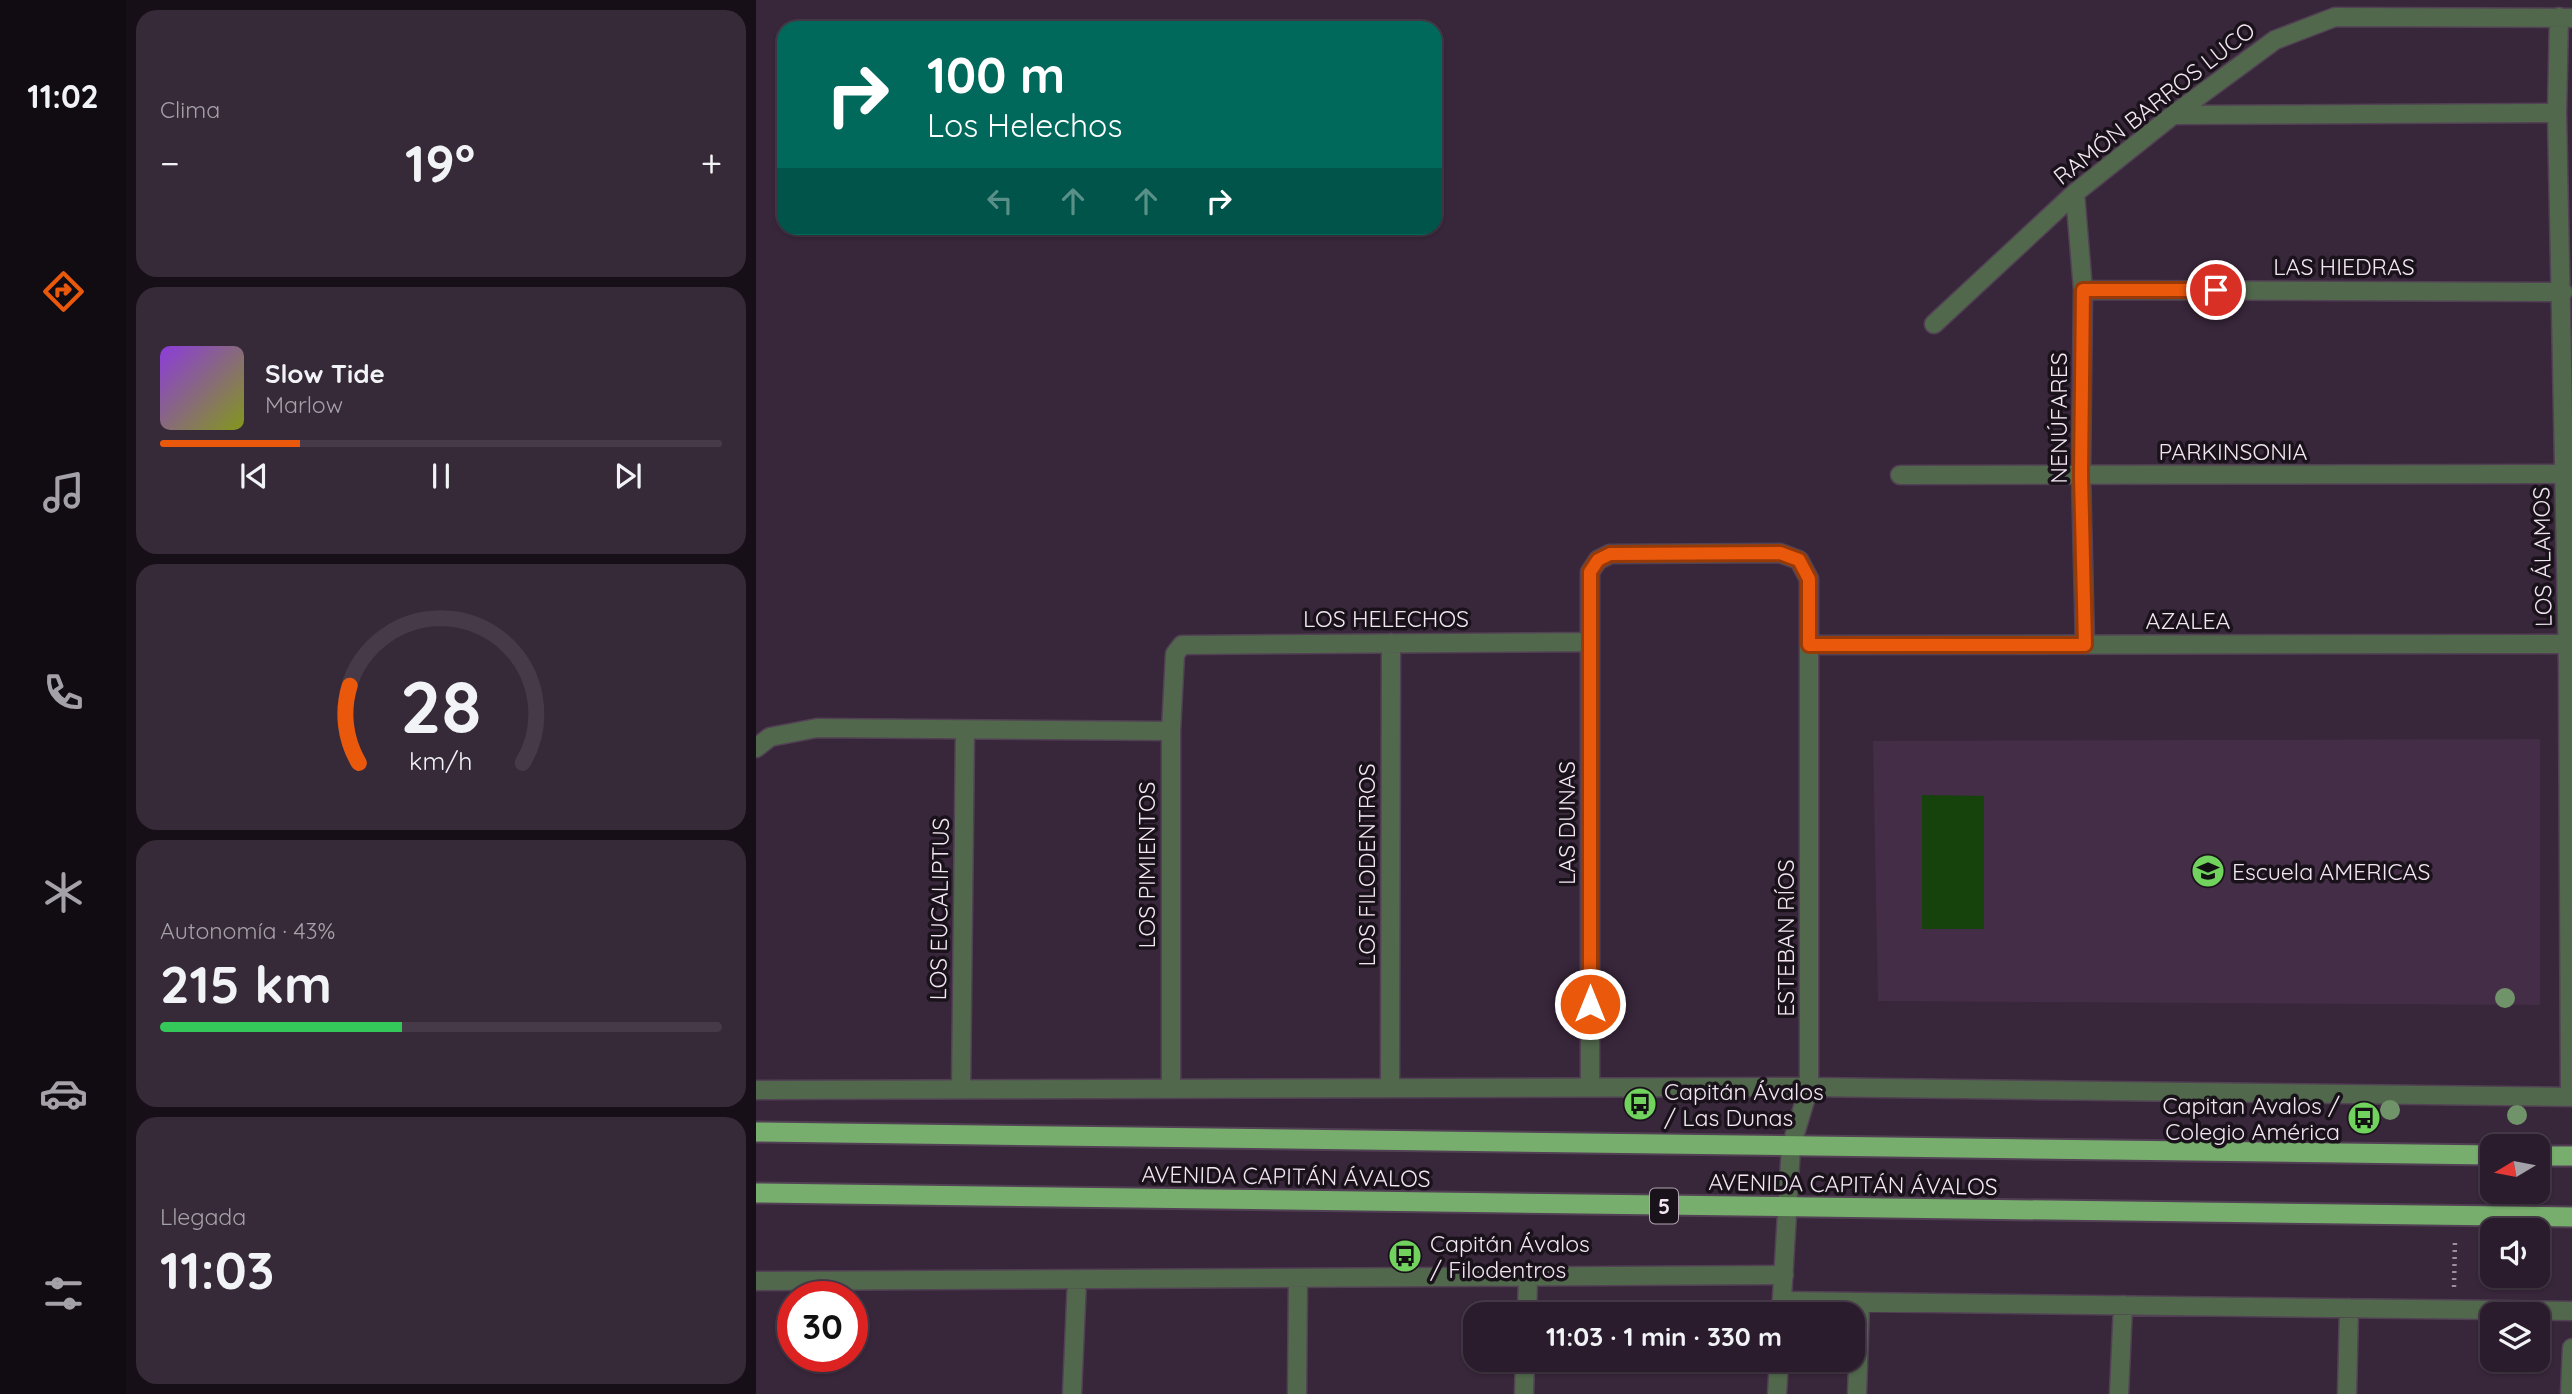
<!DOCTYPE html>
<html lang="es">
<head>
<meta charset="utf-8">
<style>
  body { margin:0; font-family:Quicksand,sans-serif; background:#362938; color:#f1f3f6; height:100vh; display:flex; flex-direction:column; font-size:26px; white-space:nowrap }
  * { box-sizing:border-box; margin:0 }
  p { font-size:23px; color:#a5a1a9 }
  .icon { flex:none; width:38px; height:38px; fill:none; stroke:currentColor; stroke-width:2; stroke-linecap:round; stroke-linejoin:round }
  .map { position:relative; flex:1; overflow:hidden }
  .side { display:flex; flex-direction:column; gap:10px; padding:10px; background:#170f18; width:630px }
  .side>* { flex:none }
  .guide { position:absolute; left:21px; top:21px; width:665px; height:214px; border-radius:21px; box-shadow:0 2px 5px #0004,0 0 0 2px #463a48; background:#00695c; color:#fff; overflow:hidden }
  .needle { width:46px; rotate:260deg }
  .controls { position:absolute; left:1724px; top:1134px; display:grid; gap:14px }
  .controls a { display:grid; place-items:center; width:70px; height:70px; border-radius:14px; background:#2a1c2c; box-shadow:0 2px 5px #0004,0 0 0 2px #463a48; font-size:35px }
  .speed { position:absolute; left:21px; top:1281px; display:flex; gap:14px; font-size:35px; font-weight:700; text-align:center }
  .speed>* { display:grid; place-content:center; width:91px; height:91px; border-radius:50%; background:#2a1c2c; box-shadow:0 2px 5px #0004,0 0 0 2px #463a48; line-height:1 }
  .speed .limit { border:10px solid #d22; background:#fff; color:#111 }
  .pin { position:absolute; display:grid; place-items:center; width:60px; height:60px; color:#fff; margin:-30px; border:4px solid #fff; border-radius:50%; box-shadow:0 2px 7px #0007 }
  .me { position:absolute; width:77px; margin:-38px; rotate:0deg; stroke-linejoin:round; filter:drop-shadow(0 0 5px #0008) }
  .turn { display:flex; align-items:center; gap:24px; height:147px; padding:0 35px; font-size:32px }
  .turn .icon { width:91px; height:91px; stroke-width:2.5 }
  .turn b { display:block; font-size:49px; line-height:60px }
  .lanes { display:flex; align-items:center; height:66px; padding:0 35px; background:#0003; justify-content:center; gap:35px; direction:ltr }
  .lanes .off { opacity:.35 }
  .big { font-size:52px; font-weight:800; line-height:1.1 }
  .side .widget { flex:1; display:flex; flex-direction:column; justify-content:center; gap:10px; min-width:0; padding:0 24px; border-radius:21px; background:#362938 }
  .side .dial { align-items:center; gap:0 }
  .dial svg { height:182px; overflow:visible; fill:none; stroke:#463a48; stroke-width:7; stroke-linecap:round; text-anchor:middle }
  .dial text { fill:#f1f3f6; stroke:none }
  .song { display:flex; align-items:center; gap:21px }
  .cover { width:84px; height:84px; border-radius:10px; background:linear-gradient(135deg,hsl(270 70% 55%),hsl(70 70% 35%)) }
  .played { height:7px; border-radius:4px; background:linear-gradient(90deg,#ea580c 25%,#463a48 25%) }
  .keys { display:flex; justify-content:space-around; direction:ltr }
  .heat { display:flex; justify-content:space-between; align-items:center; font-size:38px; direction:ltr }
  .charge { height:10px; border-radius:5px; background:linear-gradient(90deg,#34c759 43%,#463a48 0) }
  .trip { position:absolute; left:707px; top:1302px; width:402px; height:70px; border-radius:21px; background:#2a1c2c; box-shadow:0 2px 5px #0004,0 0 0 2px #463a48; font-weight:800; line-height:70px; text-align:center }
  main { display:flex; flex:1; min-height:0 }
  .dock { display:flex; flex-direction:column; width:126px; justify-content:space-around; align-items:center; background:#110b12; color:#a5a1a9 }
  .dock .icon { width:49px; height:49px }
  .dock .active { color:#ea580c }
  .dock b { font-size:32px; color:#f1f3f6 }
  .map>svg:first-child { display:block }
</style>
</head>
<body>
<main>
<nav class="dock">
<b>11:02</b>
<svg class="icon active" aria-label="directions" viewBox="0 0 24 24"><path d="M12 3l9 9-9 9-9-9zM9 14v-3h6M13 9l2 2-2 2"/></svg>
<svg class="icon" aria-label="music" viewBox="0 0 24 24"><path d="M9 18V5l10-2v13"/><circle cx="6" cy="18" r="3"/><circle cx="16" cy="16" r="3"/></svg>
<svg class="icon" aria-label="phone" viewBox="0 0 24 24"><path d="M5 4h4l2 5-3 2q2 4 5 5l2-3 5 2v4C11 20 4 13 5 4z"/></svg>
<svg class="icon" aria-label="climate" viewBox="0 0 24 24"><path d="M12 3v18M4 7l16 10M4 17L20 7"/></svg>
<svg class="icon" aria-label="car" viewBox="0 0 24 24"><path d="M5 17H2v-5l4-1 3-4h7l3 4 3 1v5h-3M9 17h6M6 11h13"/><circle cx="7" cy="17" r="2"/><circle cx="17" cy="17" r="2"/></svg>
<svg class="icon" aria-label="filters" viewBox="0 0 24 24"><path d="M4 7h16M4 17h16"/><circle cx="9" cy="7" r="2"/><circle cx="15" cy="17" r="2"/></svg>
</nav>
<section class="side">
<div class="widget"><p>Clima</p>
<div class="heat"><a>−</a><b class="big">19°</b><a>+</a></div>
</div>
<div class="widget">
<div class="song"><i class="cover"></i><div><b>Slow Tide</b><p>Marlow</p></div></div>
<div class="played"></div>
<div class="keys"><svg class="icon" aria-label="previous" viewBox="0 0 24 24"><path d="M18 5L8 12l10 7zM5 5v14"/></svg><svg class="icon" aria-label="pause" viewBox="0 0 24 24"><path d="M8 5v14M16 5v14"/></svg><svg class="icon" aria-label="next" viewBox="0 0 24 24"><path d="M6 5l10 7-10 7zM19 5v14"/></svg></div>
</div>
<div class="widget dial"><svg viewBox="0 0 100 80">
<path d="M14 69A42 42 0 1 1 86 69"/>
<path d="M14 69A42 42 0 0 1 10 35" stroke="#ea580c"/>
<text x="50" y="56" font-size="32" font-weight="700">28</text>
<text x="50" y="72" font-size="11">km/h</text>
</svg></div>
<div class="widget"><p>Autonomía · 43%</p><b class="big">215 km</b><div class="charge"></div></div>
<div class="widget"><p>Llegada</p><b class="big">11:03</b></div>
</section>
<div class="map">
<svg width="1816" height="1394" viewBox="0 0 1816 1394">
  <rect width="100%" height="100%" fill="#38263a"/>
  <!-- built -->
  <path fill="#442d46" d="M 1784,739 L 1784,1005 L 1122,1001 L 1117,741 Z"/>
  <!-- garden -->
  <path fill="#15430b" d="M 1166,795 L 1228,796 L 1228,929 L 1166,929 Z"/>
  <g fill="none" stroke-linecap="round" stroke-linejoin="round">
    <defs>
      <path id="minor" d="M 1803,17 L 1801,113 L 1812,664 L 1814,1097
        M 1417,115 L 1801,113
        M 1319,193 L 1327,290 L 1325,475 L 1329,645
        M 1327,290 L 1807,292
        M 1178,324 L 1319,193 L 1417,115 L 1519,40 L 1579,17 L 1816,18
        M 1144,475 L 1809,474
        M 1053,645 L 1812,644
        M 0,748 L 14,737 L 61,728 L 415,731
        M 834,1087 L 834,572 L 842,560 L 854,554 L 1024,553 L 1043,560 L 1053,579 L 1053,1087 L 1035,1147
        M 415,1088 L 415,731 L 419,654 L 426,645 L 834,642
        M 634,1088 L 635,643
        M 205,1089 L 209,730
        M 0,1090 L 1053,1087 L 1816,1097
        M 0,1281 L 1028,1275
        M 1026,1301 L 1816,1311
        M 771,1314 L 772,1277
        M 316,1394 L 321,1280
        M 541,1394 L 542,1278
        M 768,1394 L 769,1360
        M 1101,1394 L 1104,1304
        M 1363,1394 L 1367,1305
        M 1591,1394 L 1593,1308
        M 1814,1394 L 1816,1348"/>
      <path id="tertiary" d="M 1025,1314 L 1035,1147
        M 1021,1394 L 1023,1360"/>
      <path id="trunk" d="M 0,1132 L 1736,1155
        M 1782,1156 L 1816,1156
        M 0,1193 L 1816,1217"/>
    </defs>
    <!-- minor casing -->
    <use href="#minor" stroke="#524154" stroke-width="21"/>
    <!-- tertiary casing -->
    <use href="#tertiary" stroke="#524154" stroke-width="21"/>
    <!-- trunk casing -->
    <use href="#trunk" stroke="#524154" stroke-width="23"/>
    <!-- path -->
    <path stroke="#9d8e9e" stroke-width="4.5" stroke-dasharray="2 5" stroke-linecap="butt" d="M 1698,1287 L 1699,1240"/>
    <!-- minor -->
    <use href="#minor" stroke="#51684c" stroke-width="18"/>
    <!-- tertiary -->
    <use href="#tertiary" stroke="#51684c" stroke-width="18"/>
    <!-- trunk -->
    <use href="#trunk" stroke="#78ae6d" stroke-width="19"/>
  </g>
  <!-- trees -->
  <g fill="#709369">
    <circle cx="1749" cy="998" r="10"/>
    <circle cx="1634" cy="1110" r="10"/>
    <circle cx="1761" cy="1115" r="10"/>
  </g>
  <g fill="none" stroke-linecap="round" stroke-linejoin="round">
    <defs>
      <path id="route" d="M 834,1004 L 834,572 L 842,560 L 854,554 L 1024,553 L 1043,560 L 1053,579 L 1053,645 L 1329,645 L 1325,475 L 1327,290 L 1460,290"/>
    </defs>
    <!-- route casing -->
    <use href="#route" stroke="#983908" stroke-width="18"/>
    <!-- route -->
    <use href="#route" stroke="#ea580c" stroke-width="12"/>
  </g>
  <!-- icons -->
  <defs>
    <symbol id="school-disc" viewBox="-11 -11 22 22"><circle r="9.5" fill="#71d35e" stroke="#1a121b"/><path d="M0-5L7-2L0 1L-7-2ZM-4 1L0 2.5L4 1V4Q0 6-4 4Z" fill="#111"/></symbol>
    <symbol id="bus-disc" viewBox="-11 -11 22 22"><circle r="9.5" fill="#71d35e" stroke="#1a121b"/><path d="M-5-6H5V4H4V6H2V4H-2V6H-4V4H-5ZM-3.5-4V0h7V-4ZM-3.5 1.2v1.5H-2V1.2ZM2 1.2v1.5H3.5V1.2Z" fill="#111"/></symbol>
  </defs>
  <g fill-rule="evenodd">
    <use href="#school-disc" x="1433" y="852" width="38" height="38"/>
    <use href="#bus-disc" x="865" y="1085" width="38" height="38"/>
    <use href="#bus-disc" x="1589" y="1099" width="38" height="38"/>
    <use href="#bus-disc" x="630" y="1237" width="38" height="38"/>
  </g>
  <g text-anchor="middle" dominant-baseline="central" stroke-width="7" stroke-linejoin="round" paint-order="stroke">
    <!-- shield labels -->
    <rect fill="#1a121b" stroke="#b1a6b2" stroke-width="2" x="894" y="1188.5" width="28" height="35" rx="5"/>
    <g font-size="21" font-weight="bold" fill="#f2e6f3">
      <text x="908" y="1206">5</text>
    </g>
    <!-- street labels -->
    <g font-size="23" fill="#f2e6f3" stroke="#1a121b">
      <text transform="translate(1398 103) rotate(-38)">RAMÓN BARROS LUCO</text>
      <text x="1588" y="266">LAS HIEDRAS</text>
      <text transform="translate(1302 418) rotate(-90)">NENÚFARES</text>
      <text x="1477" y="451">PARKINSONIA</text>
      <text transform="translate(1786 557) rotate(-91)">LOS ÁLAMOS</text>
      <text x="630" y="618">LOS HELECHOS</text>
      <text x="1432" y="620">AZALEA</text>
      <text transform="translate(810 823) rotate(-90)">LAS DUNAS</text>
      <text transform="translate(390 865) rotate(-90)">LOS PIMIENTOS</text>
      <text transform="translate(610 865) rotate(-90)">LOS FILODENTROS</text>
      <text transform="translate(183 909) rotate(-89)">LOS EUCALIPTUS</text>
      <text transform="translate(1029 938) rotate(-90)">ESTEBAN RÍOS</text>
      <text transform="translate(530 1176) rotate(1)">AVENIDA CAPITÁN ÁVALOS</text>
      <text transform="translate(1097 1184) rotate(1)">AVENIDA CAPITÁN ÁVALOS</text>
    </g>
    <!-- poi labels -->
    <g font-size="23" fill="#f2e6f3" stroke="#1a121b" text-anchor="start">
      <text x="1476" y="871">Escuela AMERICAS</text>
      <text x="908" y="1091">Capitán Ávalos<tspan x="908" dy="26">/ Las Dunas</tspan></text>
      <text x="1584" y="1105" text-anchor="end">Capitan Avalos /<tspan x="1584" dy="26">Colegio América</tspan></text>
      <text x="674" y="1243">Capitán Ávalos<tspan x="674" dy="26">/ Filodentros</tspan></text>
    </g>
  </g>
</svg>
<div class="controls">
<a><svg class="needle" viewBox="-14 -14 28 28"><path d="M0-13l5 13h-10z" fill="#e53935"/><path d="M0 13l5-13h-10z" fill="#a5a1a9"/></svg></a>
<a><svg class="icon" aria-label="sound" viewBox="0 0 24 24"><path d="M4 9h4l5-4v14l-5-4H4zM17 9q2 3 0 6"/></svg></a>
<a><svg class="icon" aria-label="layers" viewBox="0 0 24 24"><path d="M12 4l9 5-9 5-9-5zM3 14l9 5 9-5"/></svg></a>
</div>
<div class="speed"><div class="limit">30</div></div>
<div class="pin" style="left:1460px;top:290px;background:#d93025"><svg class="icon" aria-label="arrive" viewBox="0 0 24 24"><path d="M6 21V4h12l-3 4 3 4H6"/></svg></div>
<svg class="me" style="left:834px;top:1004px" viewBox="-20 -20 40 40"><circle r="17" fill="#ea580c" stroke="#fff" stroke-width="3"/><path d="M0-11L8 9 0 5-8 9z" fill="#fff"/></svg>
<div class="trip">11:03 · 1 min · 330 m</div>
<div class="guide">
<div class="turn"><svg class="icon" aria-label="right" viewBox="0 0 24 24"><path d="M7 20v-9h11M14 6l5 5-5 5"/></svg><div><b>100 m</b>Los Helechos</div></div>
<div class="lanes"><svg class="icon off" aria-label="left" viewBox="0 0 24 24"><path d="M17 20v-9H6M10 6l-5 5 5 5"/></svg><svg class="icon off" aria-label="ahead" viewBox="0 0 24 24"><path d="M12 20V5M6 11l6-6 6 6"/></svg><svg class="icon off" aria-label="ahead" viewBox="0 0 24 24"><path d="M12 20V5M6 11l6-6 6 6"/></svg><svg class="icon" aria-label="right" viewBox="0 0 24 24"><path d="M7 20v-9h11M14 6l5 5-5 5"/></svg></div>
</div>
</div>
</main>
</body>
</html>
